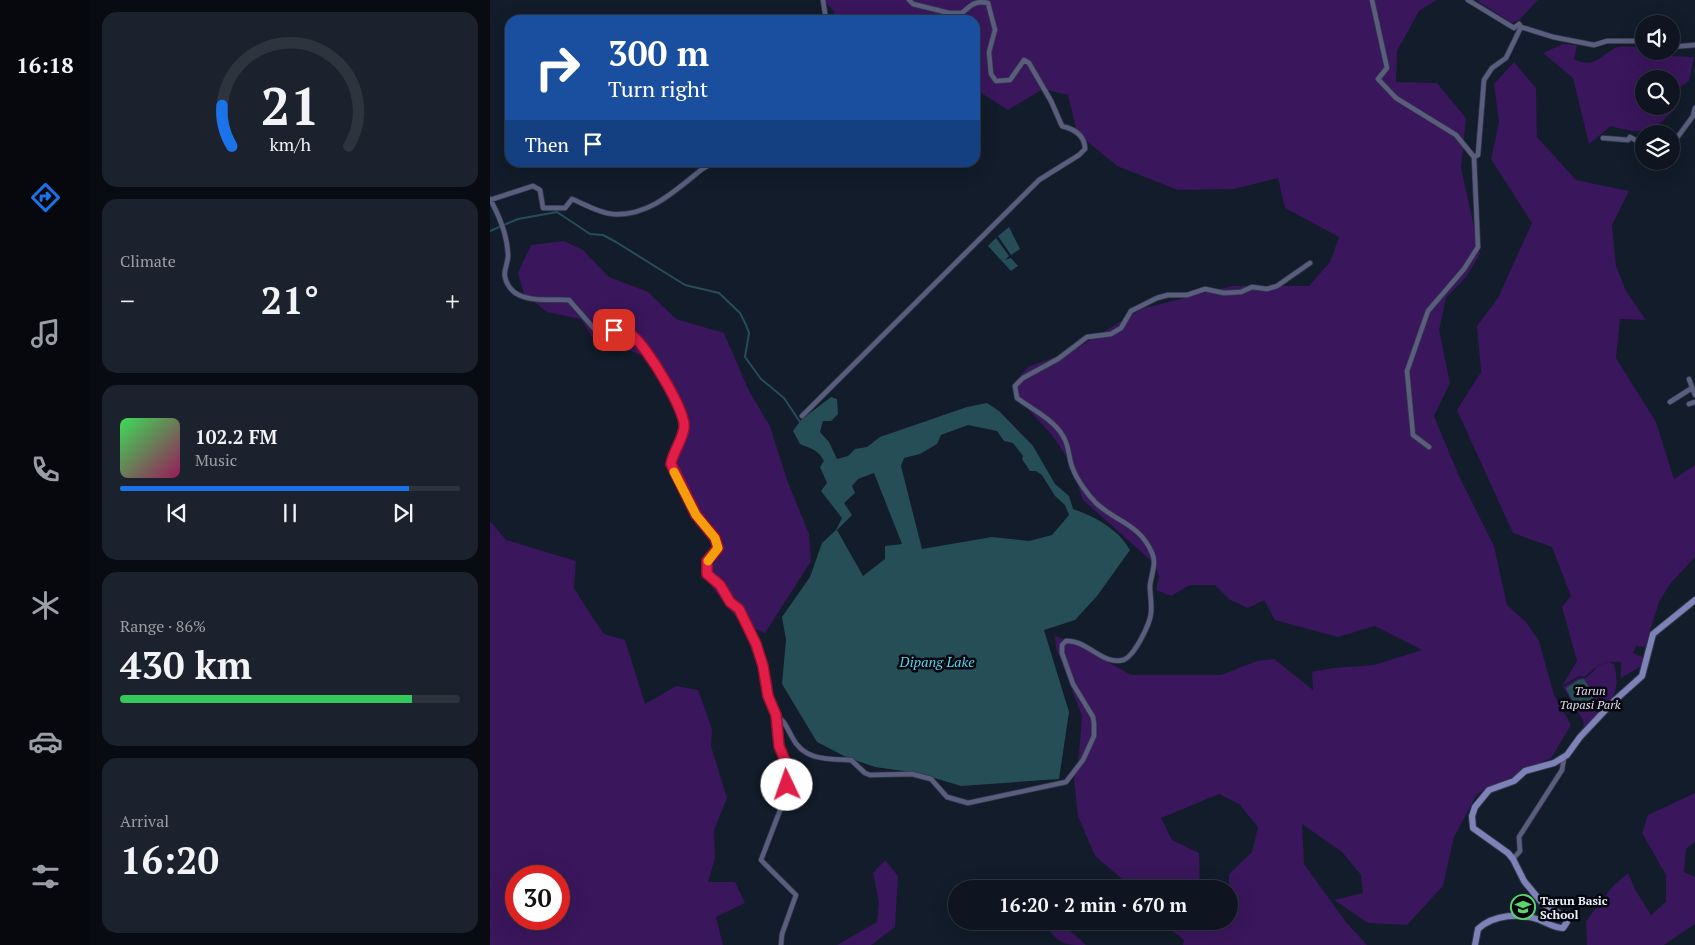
<!DOCTYPE html>
<html lang="en">
<head>
<meta charset="utf-8">
<style>
  body { margin:0; font-family:"PT Serif",serif; background:#1c222d; color:#f1f3f6; height:100vh; display:flex; flex-direction:column; font-size:19px; white-space:nowrap }
  * { box-sizing:border-box; margin:0 }
  p { font-size:16px; color:#9b9fa5 }
  .icon { flex:none; width:28px; height:28px; fill:none; stroke:currentColor; stroke-width:2; stroke-linecap:round; stroke-linejoin:round }
  .map { position:relative; flex:1; overflow:hidden }
  .side { display:flex; flex-direction:column; gap:12px; padding:12px; background:#080c12; width:400px }
  .side>* { flex:none }
  .hud { position:absolute; left:15px; top:15px; width:475px; height:152px; border-radius:15px; box-shadow:0 5px 20px #0002,0 0 0 1px #2e343e; background:#1a4fa0; color:#fff; overflow:hidden }
  .fabs { position:absolute; left:1145px; top:15px; display:grid; gap:10px }
  .fabs a { display:grid; place-items:center; width:45px; height:45px; border-radius:50%; background:#0e1520; box-shadow:0 5px 20px #0002,0 0 0 1px #2e343e; font-size:25px }
  .speed { position:absolute; left:15px; top:865px; display:flex; gap:10px; font-size:25px; font-weight:700; text-align:center }
  .speed>* { display:grid; place-content:center; width:65px; height:65px; border-radius:50%; background:#0e1520; box-shadow:0 5px 20px #0002,0 0 0 1px #2e343e; line-height:1 }
  .speed .limit { border:8px solid #d22; background:#fff; color:#111 }
  .pin { position:absolute; display:grid; place-items:center; width:42px; height:42px; color:#fff; margin:-21px; border-radius:10px; box-shadow:0 2px 8px #0006 }
  .me { position:absolute; width:55px; margin:-28px; rotate:357deg; stroke-linejoin:round; filter:drop-shadow(0 0 4px #0008) }
  .turn { display:flex; align-items:center; gap:18px; height:105px; padding:0 20px; font-size:22px }
  .turn .icon { width:65px; height:65px; stroke-width:2.5 }
  .turn b { display:block; font-size:35px; line-height:42px }
  .then { display:flex; align-items:center; height:48px; padding:0 20px; background:#0003; gap:10px; font-size:19px }
  .big { font-size:38px; font-weight:800; line-height:1.1 }
  .side .card { flex:1; display:flex; flex-direction:column; justify-content:center; gap:8px; min-width:0; padding:0 18px; border-radius:15px; background:#1c222d }
  .side .dial { align-items:center; gap:0 }
  .dial svg { height:130px; overflow:visible; fill:none; stroke:#2e343e; stroke-width:7; stroke-linecap:round; text-anchor:middle }
  .dial text { fill:#f1f3f6; stroke:none }
  .song { display:flex; align-items:center; gap:15px }
  .cover { width:60px; height:60px; border-radius:8px; background:linear-gradient(135deg,hsl(130 70% 55%),hsl(330 70% 35%)) }
  .played { height:5px; border-radius:2px; background:linear-gradient(90deg,#1a73e8 85%,#2e343e 85%) }
  .keys { display:flex; justify-content:space-around; direction:ltr }
  .heat { display:flex; justify-content:space-between; align-items:center; font-size:28px; direction:ltr }
  .charge { height:8px; border-radius:4px; background:linear-gradient(90deg,#34c759 86%,#2e343e 0) }
  .trip { position:absolute; left:458px; top:880px; width:290px; height:50px; border-radius:25px; background:#0e1520; box-shadow:0 5px 20px #0002,0 0 0 1px #2e343e; font-weight:800; line-height:50px; text-align:center }
  main { display:flex; flex:1; min-height:0 }
  .tab-bar { display:flex; flex-direction:column; width:90px; justify-content:space-around; align-items:center; background:#06080d; color:#9b9fa5 }
  .tab-bar .icon { width:35px; height:35px }
  .tab-bar .on { color:#1a73e8 }
  .tab-bar b { font-size:22px; color:#f1f3f6 }
  .map>svg:first-child { display:block }
</style>
</head>
<body>
<main>
<nav class="tab-bar">
<b>16:18</b>
<svg class="icon on" aria-label="directions" viewBox="0 0 24 24"><path d="M12 3l9 9-9 9-9-9zM9 14v-3h6M13 9l2 2-2 2"/></svg>
<svg class="icon" aria-label="music" viewBox="0 0 24 24"><path d="M9 18V5l10-2v13"/><circle cx="6" cy="18" r="3"/><circle cx="16" cy="16" r="3"/></svg>
<svg class="icon" aria-label="phone" viewBox="0 0 24 24"><path d="M5 4h4l2 5-3 2q2 4 5 5l2-3 5 2v4C11 20 4 13 5 4z"/></svg>
<svg class="icon" aria-label="climate" viewBox="0 0 24 24"><path d="M12 3v18M4 7l16 10M4 17L20 7"/></svg>
<svg class="icon" aria-label="car" viewBox="0 0 24 24"><path d="M5 17H2v-5l4-1 3-4h7l3 4 3 1v5h-3M9 17h6M6 11h13"/><circle cx="7" cy="17" r="2"/><circle cx="17" cy="17" r="2"/></svg>
<svg class="icon" aria-label="filters" viewBox="0 0 24 24"><path d="M4 7h16M4 17h16"/><circle cx="9" cy="7" r="2"/><circle cx="15" cy="17" r="2"/></svg>
</nav>
<section class="side">
<div class="card dial"><svg viewBox="0 0 100 80">
<path d="M14 69A42 42 0 1 1 86 69"/>
<path d="M14 69A42 42 0 0 1 8 44" stroke="#1a73e8"/>
<text x="50" y="56" font-size="32" font-weight="700">21</text>
<text x="50" y="72" font-size="11">km/h</text>
</svg></div>
<div class="card"><p>Climate</p>
<div class="heat"><a>−</a><b class="big">21°</b><a>+</a></div>
</div>
<div class="card">
<div class="song"><i class="cover"></i><div><b>102.2 FM</b><p>Music</p></div></div>
<div class="played"></div>
<div class="keys"><svg class="icon" aria-label="previous" viewBox="0 0 24 24"><path d="M18 5L8 12l10 7zM5 5v14"/></svg><svg class="icon" aria-label="pause" viewBox="0 0 24 24"><path d="M8 5v14M16 5v14"/></svg><svg class="icon" aria-label="next" viewBox="0 0 24 24"><path d="M6 5l10 7-10 7zM19 5v14"/></svg></div>
</div>
<div class="card"><p>Range · 86%</p><b class="big">430 km</b><div class="charge"></div></div>
<div class="card"><p>Arrival</p><b class="big">16:20</b></div>
</section>
<div class="map">
<svg width="1205" height="945" viewBox="0 0 1205 945">
  <rect width="100%" height="100%" fill="#121c2a"/>
  <!-- built -->
  <path fill="#192639" d="M 1022,897 L 1048,903 L 1046,915 L 1018,910 Z"/>
  <!-- green -->
  <path fill="#3a165c" fill-rule="evenodd" d="M 333,0 L 947,0 L 929,11 L 907,51 L 906,82 L 947,83 L 976,118 L 971,168 L 990,254 L 976,277 L 956,298 L 949,330 L 960,383 L 944,416 L 969,476 L 1004,546 L 1017,605 L 1036,622 L 1049,641 L 1064,695 L 1081,725 L 1061,758 L 987,794 L 964,837 L 953,886 L 917,925 L 878,923 L 844,900 L 873,893 L 871,875 L 852,852 L 812,824 L 814,864 L 856,922 L 877,945 L 693,945 L 694,940 L 671,921 L 739,921 L 739,874 L 762,852 L 768,827 L 749,804 L 729,794 L 671,818 L 682,840 L 709,853 L 710,889 L 644,889 L 605,856 L 588,816 L 584,780 L 589,755 L 592,716 L 566,648 L 565,636 L 586,644 L 641,675 L 731,675 L 767,661 L 784,659 L 823,690 L 822,672 L 843,668 L 884,665 L 932,650 L 885,626 L 848,637 L 785,620 L 774,600 L 758,608 L 740,600 L 725,585 L 700,585 L 681,596 L 666,590 L 669,577 L 665,564 L 593,500 L 580,462 L 562,435 L 535,406 L 522,385 L 538,367 L 586,349 L 651,309 L 742,286 L 819,286 L 840,262 L 849,237 L 795,208 L 788,178 L 744,189 L 688,190 L 627,166 L 587,133 L 578,95 L 553,89 L 518,110 L 485,89 L 485,20 L 345,20 L 344,11 Z
    M 986,0 L 1048,0 L 1029,20 L 1022,23 Z
    M 1073,44 L 1087,45 L 1084,59 C 1106,70 1110,54 1128,47 C 1134,45 1146,47 1152,48 L 1158,55 L 1204,57 L 1199,81 L 1181,93 L 1181,79 L 1154,79 L 1154,106 L 1181,106 L 1181,97 L 1185,109 C 1160,134 1154,135 1121,126 L 1099,144 L 1083,78 L 1053,53 Z
    M 1024,62 L 1046,88 L 1047,137 L 1086,180 L 1139,191 L 1122,225 L 1126,266 L 1136,291 L 1156,320 L 1130,319 L 1126,358 L 1166,422 L 1184,479 L 1205,465 L 1205,557 L 1180,584 L 1169,602 L 1155,647 L 1146,646 L 1143,653 L 1155,658 L 1153,665 L 1131,678 L 1131,662 C 1114,661 1107,665 1095,677 L 1089,676 L 1072,686 L 1087,661 L 1072,607 L 1081,596 L 1062,547 L 1023,533 L 967,410 L 991,372 L 987,326 L 1008,298 L 1042,223 L 1001,159 L 1009,122 L 1004,84 Z
    M 74,241 L 93,250 L 119,277 L 158,292 L 186,319 L 234,333 L 259,391 L 280,426 L 297,480 L 319,534 L 321,561 L 275,633 L 251,623 L 218,582 L 225,549 L 197,510 L 184,468 L 197,429 L 166,362 L 135,348 L 102,337 L 91,319 L 57,312 L 34,294 L 28,273 L 41,245 Z
    M 0,521 L 16,540 L 86,561 L 84,588 L 97,609 L 114,634 L 135,640 L 155,704 L 186,686 L 208,690 L 222,729 L 221,746 L 237,798 L 224,830 L 225,858 L 218,882 L 245,882 L 255,903 L 226,917 L 233,945 L 0,945 ZM 69,876 L 69,919 L 26,919 L 26,876 Z
    M 1117,662 L 1124,664 C 1133,698 1116,707 1094,730 L 1093,720 L 1073,687 L 1089,678 L 1096,678 L 1109,665 Z
    M 1205,793 L 1205,842 L 1196,849 L 1194,872 L 1205,877 L 1205,924 L 1174,945 L 1097,945 L 1096,921 L 1123,886 L 1138,873 L 1146,891 L 1161,915 L 1176,902 L 1176,875 L 1152,833 L 1158,815 Z
    M 395,860 L 408,876 L 405,927 L 381,945 L 347,945 L 387,922 L 389,902 L 383,873 Z
    M 558,929 L 578,929 L 596,945 C 575,945 571,945 558,929 Z"/>
  <!-- water -->
  <path fill="#264e57" fill-rule="evenodd" d="M 519,227 L 530,249 L 521,255 L 508,236 Z
    M 506,238 L 519,256 L 515,260 L 521,258 L 528,266 L 521,271 L 498,246 Z
    M 341,397 L 347,399 L 348,414 L 341,421 L 333,421 L 330,432 L 339,442 L 347,459 L 358,456 L 365,449 L 377,447 L 390,437 L 477,407 L 497,403 L 509,411 L 543,446 L 565,484 L 579,496 L 583,509 C 606,517 628,529 640,550 L 607,596 L 585,620 L 554,630 L 579,712 L 569,779 L 471,786 L 428,773 L 385,767 L 356,757 L 327,742 L 292,684 L 296,640 L 292,617 L 320,577 L 332,543 L 346,530 L 352,518 L 331,491 L 337,483 L 330,467 L 334,461 C 328,449 321,449 310,444 L 303,431 L 311,420 ZM 478,425 L 507,431 L 514,441 L 523,443 L 533,456 L 532,459 L 540,471 L 546,471 L 552,475 L 565,496 L 575,505 L 579,515 L 562,535 L 539,541 L 502,537 L 432,549 L 411,466 L 414,458 L 430,454 L 447,444 L 451,435 ZM 384,473 L 412,544 L 395,546 L 395,559 L 373,576 L 347,530 L 362,515 L 354,503 L 365,493 L 362,486 L 368,479 Z
    M 1094,679 L 1103,693 L 1103,700 L 1089,708 L 1085,707 L 1076,688 L 1088,680 Z"/>
  <g fill="none" stroke-linecap="round" stroke-linejoin="round">
    <!-- stream -->
    <path stroke="#264e57" stroke-width="2" d="M 0,231 L 28,219 L 67,212 L 100,234 L 113,235 L 126,242 L 195,285 L 229,293 L 250,313 L 256,325 L 259,333 L 255,357 L 271,379 L 294,398 L 310,422"/>
    <defs>
      <path id="street" d="M 333,0 L 336,20
        M 882,0 L 897,68 L 888,79 L 906,98 L 966,135 L 984,157 L 988,247 L 974,269 L 938,311 L 917,371 L 923,435 L 939,447
        M 978,0 L 1024,28 L 1029,24 L 1031,27 L 1016,58 L 1002,68 L 994,80 L 988,155 L 984,157
        M 1031,27 L 1063,37 L 1104,45 L 1117,41 L 1154,41
        M 1181,47 L 1205,45
        M 1113,138 L 1138,140 L 1140,137 L 1154,145
        M 1181,146 L 1203,116 L 1205,108
        M 1169,162 L 1170,161
        M 0,199 C 10,217 17,234 18,254 C 19,262 13,270 15,277 C 16,284 22,292 29,295 C 44,302 63,299 79,300 L 108,333 C 120,331 131,329 142,336 C 155,344 196,413 194,428 C 193,440 183,452 181,464 L 206,515 L 225,538 L 228,549 L 217,561 L 217,574 L 230,585 L 240,602 L 249,609 L 266,644 L 273,667 L 278,696 L 286,715 L 289,747 L 299,770 L 294,800 L 271,860 L 306,895 L 292,934 L 291,945
        M 0,200 L 43,186 L 50,190 L 53,208 L 75,208 L 82,199 C 94,204 109,213 122,214 C 158,217 185,191 211,170 C 215,167 220,165 224,162
        M 1199,379 L 1205,395
        M 1180,402 L 1202,388
        M 1199,404 L 1205,402
        M 312,416 L 549,180 L 589,155 L 595,149 C 595,135 584,129 572,126 L 561,101 L 539,63 L 534,60 L 520,80 L 506,81 L 501,74 L 499,52 L 505,30 L 498,3 C 486,0 481,5 472,13 L 459,13 L 423,4 L 419,0
        M 286,715 C 295,721 297,728 302,737 C 314,761 337,759 361,760 L 375,773 L 380,775 L 422,774 L 441,779 L 457,797 L 478,803 L 576,782 L 593,760 L 604,736 L 604,724 L 603,717 L 583,684 L 572,653 L 572,645 L 576,641 C 596,639 613,666 633,660 C 644,657 660,624 661,613 C 662,604 660,595 660,586 C 661,575 667,563 662,553 C 650,524 626,522 606,503 C 598,495 587,480 583,469 C 578,458 580,447 573,436 C 563,419 543,410 527,398 L 525,386 L 533,378 L 568,359 L 597,337 L 621,334 L 631,328 L 641,311 L 667,298 L 678,295 L 697,295 L 715,289 L 734,293 L 751,292 L 762,287 L 777,289 L 787,286 L 820,263
        M 1023,859 L 1030,851 L 1029,837 L 1072,770 L 1074,758"/>
      <path id="secondary" d="M 985,945 L 988,929 C 1004,914 1030,913 1050,920 C 1057,923 1065,928 1073,928 L 1077,922 L 1074,916 L 1053,904 L 1034,881 L 1023,859 L 1018,853 L 983,828 L 982,816 L 985,807 L 999,790 L 1024,781 L 1035,771 L 1064,763 L 1077,755 L 1090,737 L 1124,701 L 1152,676 L 1163,634 L 1205,600"/>
    </defs>
    <!-- street casing -->
    <use href="#street" stroke="#303a47" stroke-width="6"/>
    <!-- secondary casing -->
    <use href="#secondary" stroke="#303a47" stroke-width="8"/>
    <!-- street -->
    <use href="#street" stroke="#5b5d7e" stroke-width="4.5"/>
    <!-- secondary -->
    <use href="#secondary" stroke="#7f82b8" stroke-width="6"/>
  </g>
  <g fill="none" stroke-linecap="round" stroke-linejoin="round">
    <defs>
      <path id="route" d="M 124,330 C 130,332 138,333 143,336 C 156,346 197,412 194,428 C 192,441 183,452 181,464 L 206,515 L 225,538 L 228,548 L 217,561 L 217,574 L 230,585 L 240,602 L 249,609 L 266,644 L 273,666 L 278,696 L 286,715 L 289,746 L 299,770 L 297,785"/>
    </defs>
    <!-- route casing -->
    <use href="#route" stroke="#92132f" stroke-width="12"/>
    <!-- route -->
    <use href="#route" stroke="#e11d48" stroke-width="9"/>
    <!-- slow -->
    <path stroke="#f59e0b" stroke-width="9" d="M 184,472 L 206,515 L 225,538 L 228,548 L 218,561"/>
  </g>
  <!-- icons -->
  <defs>
    <symbol id="school-ring" viewBox="-11 -11 22 22"><circle r="9.5" fill="#04060c" stroke="#5bd56e" stroke-width="1.5"/><path d="M0-5L7-2L0 1L-7-2ZM-4 1L0 2.5L4 1V4Q0 6-4 4Z" fill="#5bd56e"/></symbol>
  </defs>
  <g fill-rule="evenodd">
    <use href="#school-ring" x="1019" y="893" width="28" height="28"/>
  </g>
  <g text-anchor="middle" dominant-baseline="central" stroke-width="5" stroke-linejoin="round" paint-order="stroke">
    <!-- park labels -->
    <g font-size="12" font-style="italic" fill="#e4dcf1" stroke="#04060c">
      <text x="1100" y="690">Tarun<tspan x="1100" dy="14">Tapasi Park</tspan></text>
    </g>
    <!-- poi labels -->
    <g font-size="12" font-weight="bold" fill="#e8eff9" stroke="#04060c" text-anchor="start">
      <text x="1050" y="900">Tarun Basic<tspan x="1050" dy="14">School</tspan></text>
    </g>
    <!-- water labels -->
    <g font-size="14" font-style="italic" fill="#51d6f1" stroke="#04060c">
      <text x="447" y="661">Dipang Lake</text>
    </g>
  </g>
</svg>
<div class="fabs">
<a><svg class="icon" aria-label="sound" viewBox="0 0 24 24"><path d="M4 9h4l5-4v14l-5-4H4zM17 9q2 3 0 6"/></svg></a>
<a><svg class="icon" aria-label="search" viewBox="0 0 24 24"><circle cx="10" cy="10" r="6"/><path d="M15 15l6 6"/></svg></a>
<a><svg class="icon" aria-label="layers" viewBox="0 0 24 24"><path d="M12 4l9 5-9 5-9-5zM3 14l9 5 9-5"/></svg></a>
</div>
<div class="speed"><div class="limit">30</div></div>
<div class="pin" style="left:124px;top:330px;background:#d93025"><svg class="icon" aria-label="arrive" viewBox="0 0 24 24"><path d="M6 21V4h12l-3 4 3 4H6"/></svg></div>
<svg class="me" style="left:297px;top:785px" viewBox="-20 -20 40 40"><circle r="19" fill="#fff"/><path d="M0-13L10 11 0 6-10 11z" fill="#e11d48"/></svg>
<div class="trip">16:20 · 2 min · 670 m</div>
<div class="hud">
<div class="turn"><svg class="icon" aria-label="right" viewBox="0 0 24 24"><path d="M7 20v-9h11M14 6l5 5-5 5"/></svg><div><b>300 m</b>Turn right</div></div>
<div class="then">Then<svg class="icon" aria-label="arrive" viewBox="0 0 24 24"><path d="M6 21V4h12l-3 4 3 4H6"/></svg></div>
</div>
</div>
</main>
</body>
</html>
